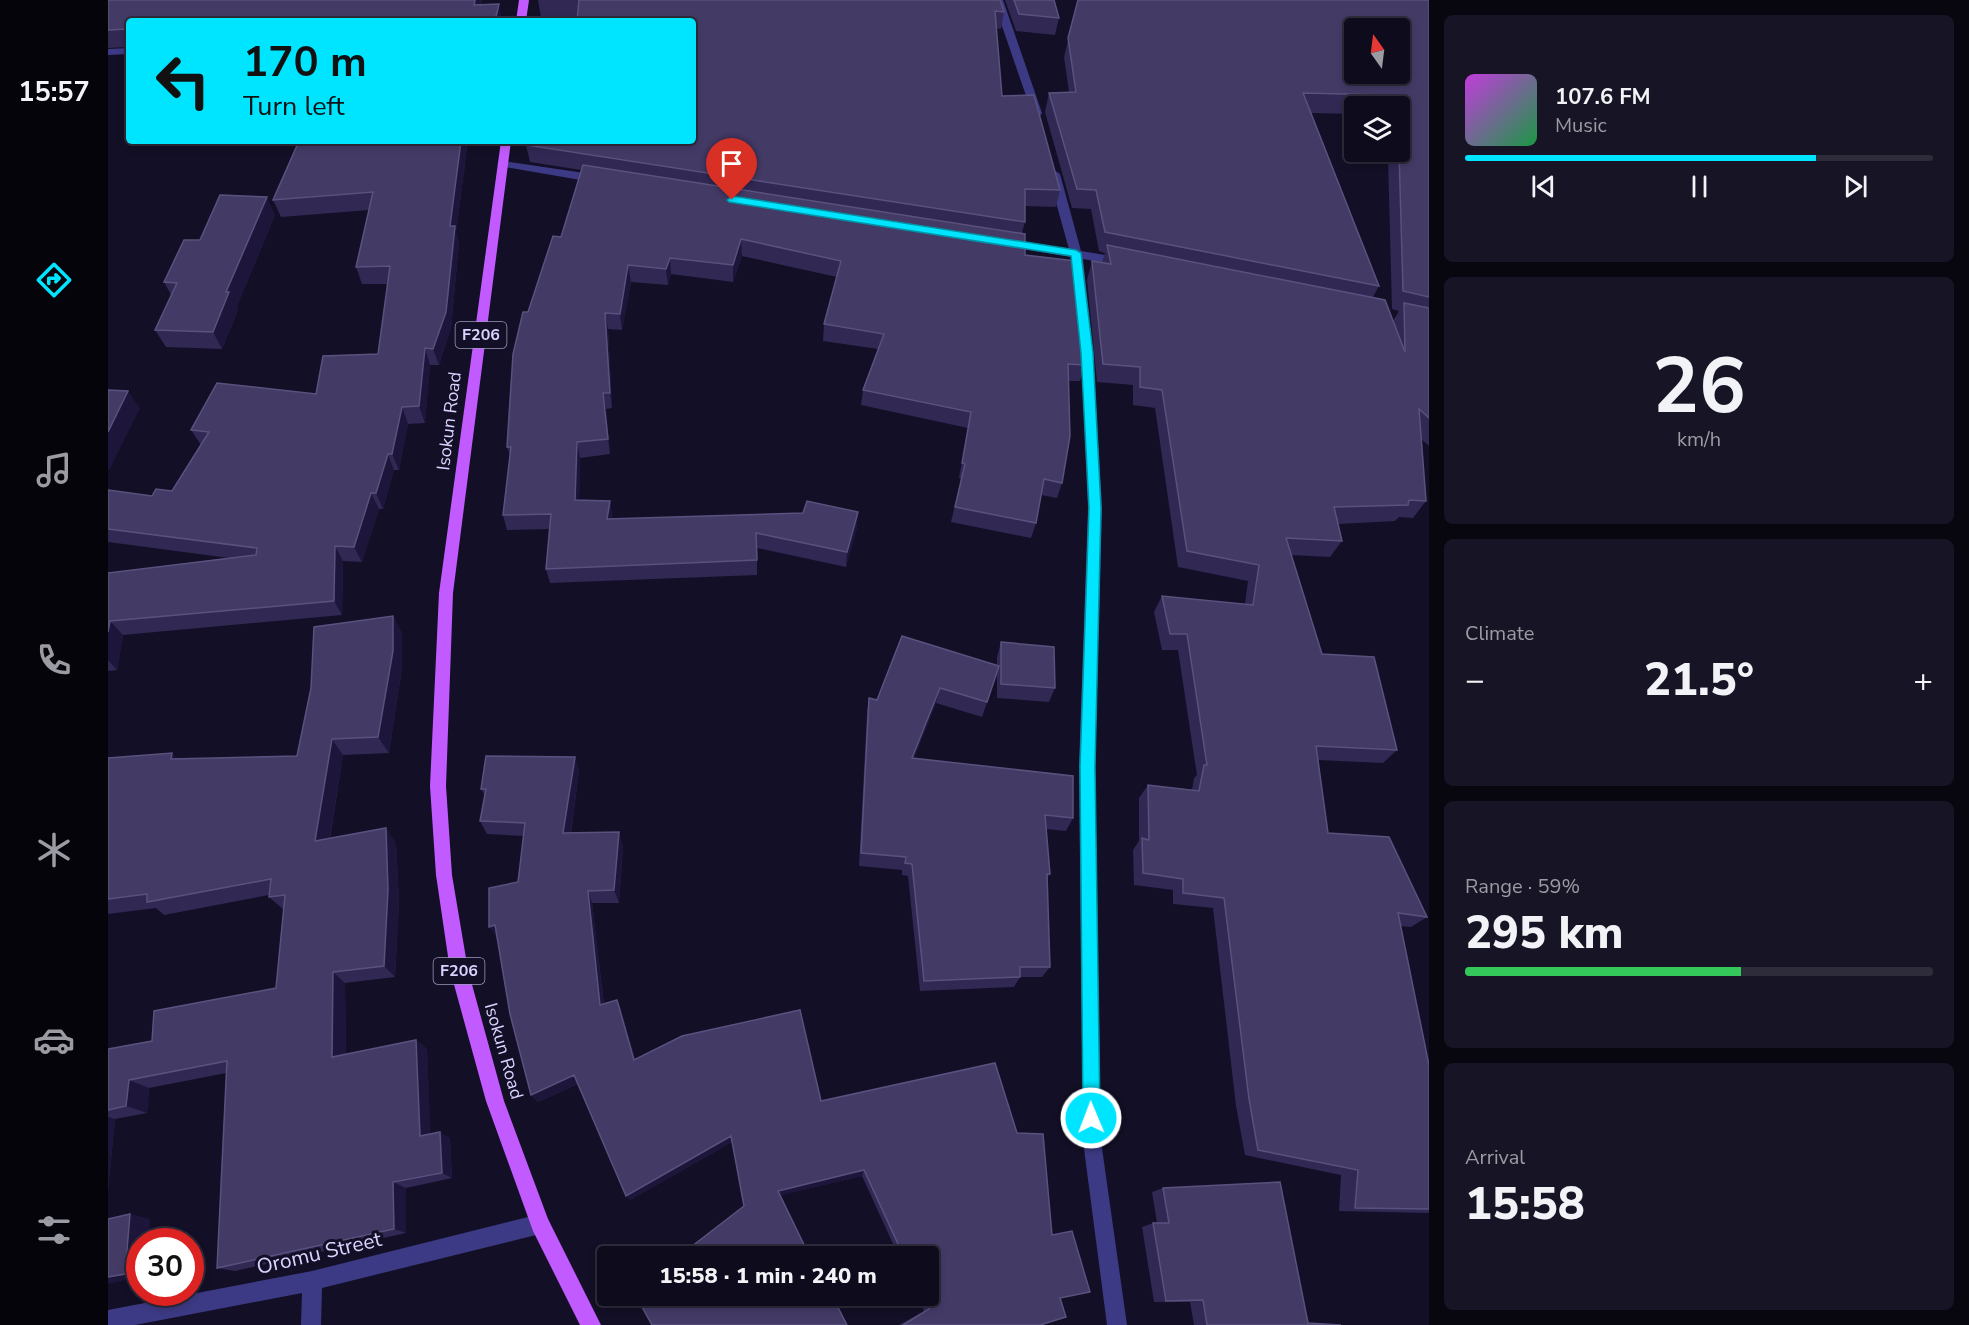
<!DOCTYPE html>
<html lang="en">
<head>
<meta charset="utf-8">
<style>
  body { margin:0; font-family:"Nunito Sans",sans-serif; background:#171425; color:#f1f3f6; height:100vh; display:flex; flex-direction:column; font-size:22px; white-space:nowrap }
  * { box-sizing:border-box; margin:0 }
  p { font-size:20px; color:#9b9ba3 }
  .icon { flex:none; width:33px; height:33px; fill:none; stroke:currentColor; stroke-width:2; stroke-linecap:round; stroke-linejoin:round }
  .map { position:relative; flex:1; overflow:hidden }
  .details { display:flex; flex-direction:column; gap:15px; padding:15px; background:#08060f; width:540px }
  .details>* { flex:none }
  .top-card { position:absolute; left:18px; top:18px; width:570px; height:126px; border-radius:6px; box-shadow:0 3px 9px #0003,0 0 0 2px #2e2b3b; background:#00e5ff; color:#111; overflow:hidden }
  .needle { width:39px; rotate:346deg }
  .buttons { position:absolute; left:1236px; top:18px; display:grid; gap:12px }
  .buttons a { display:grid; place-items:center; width:66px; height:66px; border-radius:6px; background:#0e0b1c; box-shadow:0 3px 9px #0003,0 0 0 2px #2e2b3b; font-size:30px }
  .speed { position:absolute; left:18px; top:1228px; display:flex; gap:12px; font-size:30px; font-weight:700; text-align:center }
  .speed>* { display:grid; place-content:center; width:78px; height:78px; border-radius:50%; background:#0e0b1c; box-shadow:0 3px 9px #0003,0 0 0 2px #2e2b3b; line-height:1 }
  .speed .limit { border:9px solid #d22; background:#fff; color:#111 }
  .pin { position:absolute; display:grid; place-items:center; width:51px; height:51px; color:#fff; margin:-62px -26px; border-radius:50% 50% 50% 0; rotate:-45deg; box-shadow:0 0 6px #0007 }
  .pin .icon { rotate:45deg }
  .me { position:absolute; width:66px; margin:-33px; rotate:359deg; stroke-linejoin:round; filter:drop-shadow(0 0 4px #0008) }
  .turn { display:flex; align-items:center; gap:21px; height:126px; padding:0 18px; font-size:27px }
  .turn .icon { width:78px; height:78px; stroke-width:2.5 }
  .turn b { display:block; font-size:42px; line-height:51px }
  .big { font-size:45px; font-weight:800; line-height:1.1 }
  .details .card { flex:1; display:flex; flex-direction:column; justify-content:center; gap:9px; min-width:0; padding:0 21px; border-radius:9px; background:#171425 }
  .details .dial { align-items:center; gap:0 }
  .dial b { font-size:78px; line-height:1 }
  .song { display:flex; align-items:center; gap:18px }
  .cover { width:72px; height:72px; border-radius:9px; background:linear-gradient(135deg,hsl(290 70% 55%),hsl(140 70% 35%)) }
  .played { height:6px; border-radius:3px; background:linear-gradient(90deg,#00e5ff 75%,#2e2b3b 75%) }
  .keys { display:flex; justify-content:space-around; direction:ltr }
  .heat { display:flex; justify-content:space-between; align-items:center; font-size:33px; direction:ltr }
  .charge { height:9px; border-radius:4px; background:linear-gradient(90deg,#34c759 59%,#2e2b3b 0) }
  .trip { position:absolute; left:489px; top:1246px; width:342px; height:60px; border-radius:6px; background:#0e0b1c; box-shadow:0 3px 9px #0003,0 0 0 2px #2e2b3b; font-weight:800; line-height:60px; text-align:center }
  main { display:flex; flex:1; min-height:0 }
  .tabs { display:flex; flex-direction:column; width:108px; justify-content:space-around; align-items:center; background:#06040b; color:#9b9ba3 }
  .tabs .icon { width:42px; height:42px }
  .tabs .current { color:#00e5ff }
  .tabs b { font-size:27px; color:#f1f3f6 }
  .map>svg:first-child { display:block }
</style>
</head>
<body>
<main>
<nav class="tabs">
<b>15:57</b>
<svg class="icon current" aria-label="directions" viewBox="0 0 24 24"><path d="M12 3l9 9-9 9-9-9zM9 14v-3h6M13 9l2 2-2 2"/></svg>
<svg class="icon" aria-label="music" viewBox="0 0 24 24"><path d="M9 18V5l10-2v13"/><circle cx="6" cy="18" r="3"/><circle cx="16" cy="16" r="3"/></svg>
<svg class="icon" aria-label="phone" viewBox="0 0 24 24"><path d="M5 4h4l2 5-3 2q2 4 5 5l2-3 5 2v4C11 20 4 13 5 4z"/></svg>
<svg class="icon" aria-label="climate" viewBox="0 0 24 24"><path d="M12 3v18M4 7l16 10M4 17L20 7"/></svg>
<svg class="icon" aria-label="car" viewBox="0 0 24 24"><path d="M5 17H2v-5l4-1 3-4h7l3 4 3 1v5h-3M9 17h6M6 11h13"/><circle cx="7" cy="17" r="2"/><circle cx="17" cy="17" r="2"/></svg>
<svg class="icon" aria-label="filters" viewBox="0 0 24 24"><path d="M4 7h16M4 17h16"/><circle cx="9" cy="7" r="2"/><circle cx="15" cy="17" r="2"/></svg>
</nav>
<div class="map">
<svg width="1321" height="1325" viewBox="0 0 1321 1325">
  <rect width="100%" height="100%" fill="#130f26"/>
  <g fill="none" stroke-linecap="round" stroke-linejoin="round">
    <!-- minor -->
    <path fill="#3d3a85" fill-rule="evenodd" d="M 885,0 L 895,0 L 934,113 L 933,115 L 929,116 L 924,113 Z
      M 21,48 L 21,54 L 0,55 L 0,49 Z
      M 395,161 L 490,175 L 496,179 L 490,183 L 391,166 L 389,164 Z
      M 946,170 L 952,174 L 973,251 L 1015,258 L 1021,262 L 1015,266 L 975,259 L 985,353 L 994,508 L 987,767 L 993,1141 L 1019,1325 L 999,1325 L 975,1141 L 971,767 L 980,508 L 973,353 L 963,257 L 896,246 L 890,242 L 896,238 L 961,249 L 940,174 Z
      M 432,1214 L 439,1217 L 442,1224 L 439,1231 L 432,1234 L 214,1288 L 213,1325 L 193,1325 L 194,1293 L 27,1325 L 0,1325 L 0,1310 L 204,1271 Z"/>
    <!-- major -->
    <path fill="#c25bff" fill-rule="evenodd" d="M 411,0 L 421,0 L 418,21 L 408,21 Z
      M 393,141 L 403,141 L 345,593 L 338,786 L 344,875 L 360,970 L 396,1101 L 440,1219 L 493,1325 L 472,1325 L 425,1231 L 378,1101 L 342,970 L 328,875 L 322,786 L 331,593 Z"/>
  </g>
  <!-- wall -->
  <path fill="#312854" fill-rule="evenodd" d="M 0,0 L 374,0 L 373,5 L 21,21 L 21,47 L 0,48 Z
    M 430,0 L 892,0 L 896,12 L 893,29 L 888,28 L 894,96 L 952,190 L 948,207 L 917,206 L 917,222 L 914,233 L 917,255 L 977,365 L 972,381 L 961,381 L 954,483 L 949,498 L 933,495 L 928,523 L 923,538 L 843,522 L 853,479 L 851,478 L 860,428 L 753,405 L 755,390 L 770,349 L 715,341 L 716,324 L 729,277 L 634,256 L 625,282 L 563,274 L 560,285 L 523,282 L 514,330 L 500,329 L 504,408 L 498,409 L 502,454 L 472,458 L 471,500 L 502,501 L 504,519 L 749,527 L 738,567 L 649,548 L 649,575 L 442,583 L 438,569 L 441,529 L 399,530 L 395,515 L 402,455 L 399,447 L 420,312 L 453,237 L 473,170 L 422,162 L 418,145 L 585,141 L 470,16 L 433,17 Z
    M 897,0 L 946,0 L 951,18 L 947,35 L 908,31 Z
    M 970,0 L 1321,0 L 1321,446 L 1313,439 L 1318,501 L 1305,518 L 1291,517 L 1287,521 L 1230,524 L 1234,541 L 1222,557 L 1183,555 L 1214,654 L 1289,750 L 1275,763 L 1210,760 L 1220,833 L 1319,917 L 1303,927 L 1292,926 L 1321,1065 L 1321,1213 L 1231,1211 L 1233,1175 L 1137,1155 L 1128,1106 L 1105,908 L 1065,904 L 1065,890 L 1026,885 L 1025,850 L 1031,841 L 1031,798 L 1040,785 L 1084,790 L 1086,778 L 1089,775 L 1070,650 L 1054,650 L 1046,612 L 1054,596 L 1137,604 L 1140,581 L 1070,567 L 1047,408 L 1025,405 L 1025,385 L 989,382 L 979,280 L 984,261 L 994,262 L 997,253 L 991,251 L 983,209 L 964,208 L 937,112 L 941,93 L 961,92 L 956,57 ZM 1246,106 L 1292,106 L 1292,152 L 1274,152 L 1275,159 L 1280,159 L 1284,309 L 1291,311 L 1285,321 L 1265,297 L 1271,286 L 1203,113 L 1246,114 Z
    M 191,141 L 360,141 L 348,232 L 351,243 L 343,328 L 331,365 L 322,365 L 317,423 L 300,424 L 291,470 L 286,470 L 275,509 L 271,509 L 254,562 L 235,561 L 234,615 L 15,635 L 9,670 L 0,671 L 0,573 L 121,558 L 0,542 L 0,490 L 44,496 L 64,491 L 93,445 L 83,430 L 208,394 L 270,354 L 280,284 L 254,284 L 248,267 L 261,210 L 173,217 L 165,200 Z
    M 167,215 L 129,306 L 130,310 L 114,349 L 58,347 L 47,330 L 63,295 L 56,282 L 92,240 Z
    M 285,616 L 294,634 L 294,668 L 281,753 L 235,755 L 222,839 L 288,843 L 291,903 L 287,977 L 237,983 L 238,1054 L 308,1040 L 319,1049 L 322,1134 L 342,1138 L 344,1178 L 298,1188 L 298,1233 L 127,1271 L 109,1268 L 118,1073 L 41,1088 L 39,1113 L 7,1119 L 0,1191 L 0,1049 L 44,1041 L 168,988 L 176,910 L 161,897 L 161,895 L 56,915 L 48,908 L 0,914 L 0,758 L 70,759 L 189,756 Z
    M 893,642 L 947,688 L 941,702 L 889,698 L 889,674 L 874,717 L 828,703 L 806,758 L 965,818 L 958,831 L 938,829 L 942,874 L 939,878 L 942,967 L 934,977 L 912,977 L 906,987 L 812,991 L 800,876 L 794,875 L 794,870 L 751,866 L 759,713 L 761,698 L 769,700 L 889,665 L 889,657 Z
    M 467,757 L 471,772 L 463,833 L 515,846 L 511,903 L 484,903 L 496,1004 L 509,1000 L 513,1010 L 527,1059 L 713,1101 L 909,1133 L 944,1235 L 952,1298 L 932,1325 L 791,1325 L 816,1311 L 809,1296 L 820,1296 L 820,1257 L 791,1257 L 754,1176 L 672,1195 L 636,1206 L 624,1142 L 522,1200 L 470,1084 L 430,1102 L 423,1095 L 389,938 L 410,882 L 416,836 L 379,834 L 372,821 L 377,796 L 373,789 Z
    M 1055,1188 L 1200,1323 L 1233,1325 L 1086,1325 L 1082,1302 L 1046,1302 L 1034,1227 L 1045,1223 L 1049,1223 L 1044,1192 Z"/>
  <!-- shaded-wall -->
  <path fill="#1d163a" d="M 367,0 L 374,0 L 370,21 L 366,5 Z
    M 391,4 L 394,21 L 387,21 Z
    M 353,141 L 360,141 L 348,232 L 351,243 L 343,328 L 331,365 L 325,349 Z
    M 159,197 L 167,215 L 129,306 L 130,310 L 114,349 L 105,332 L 118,292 Z
    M 633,239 L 634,256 L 625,282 L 625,265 Z
    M 562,258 L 563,274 L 560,285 L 558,269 Z
    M 520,265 L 523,282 L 514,330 L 512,314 Z
    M 497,313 L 500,329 L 504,408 L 502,393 Z
    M 317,348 L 322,365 L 317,423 L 311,406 Z
    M 20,391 L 32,408 L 1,471 L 0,469 L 0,432 Z
    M 495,393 L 498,409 L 502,454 L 500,439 Z
    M 294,407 L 300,424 L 291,470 L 284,454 Z
    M 469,442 L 472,458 L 471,515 L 467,500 Z
    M 280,454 L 286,470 L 275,509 L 268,493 Z
    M 263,493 L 271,509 L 254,562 L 246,547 Z
    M 502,501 L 505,516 L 502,533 L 499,519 Z
    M 750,512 L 749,527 L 738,567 L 739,552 Z
    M 227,546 L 235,561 L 234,615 L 226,601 Z
    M 285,616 L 294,634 L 294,668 L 281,753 L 270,737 Z
    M 2,621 L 15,635 L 9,670 L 0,660 L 0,632 Z
    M 832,688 L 828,703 L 800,772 L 804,758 Z
    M 224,739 L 235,755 L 219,855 L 207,841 Z
    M 64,753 L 80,769 L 63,759 Z
    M 467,757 L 471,772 L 461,846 L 455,833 Z
    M 278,828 L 288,843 L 291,903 L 287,977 L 276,966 Z
    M 511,832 L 515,846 L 511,903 L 506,890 Z
    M 480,891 L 484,903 L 497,1015 L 492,1005 Z
    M 387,925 L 395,936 L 389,938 L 381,927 Z
    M 225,972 L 237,983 L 238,1066 L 224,1057 Z
    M 509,1000 L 513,1010 L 530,1068 L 526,1060 Z
    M 308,1040 L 319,1049 L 323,1142 L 312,1136 Z
    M 466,1075 L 472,1083 L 430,1102 L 423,1095 Z
    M 21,1080 L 41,1088 L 39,1113 L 18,1106 Z
    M 0,1117 L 7,1119 L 0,1191 Z
    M 332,1132 L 342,1138 L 344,1178 L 334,1173 Z
    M 623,1136 L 624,1142 L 522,1200 L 518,1196 Z
    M 756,1170 L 754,1176 L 670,1196 L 670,1191 Z
    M 285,1182 L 298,1188 L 298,1233 L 286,1229 Z
    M 22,1214 L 42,1219 L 41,1242 L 32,1242 L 32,1277 L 0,1284 L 0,1277 Z"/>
  <!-- building -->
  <path fill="#433a66" stroke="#5a527e" stroke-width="1.5" fill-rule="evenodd" d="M 0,0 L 367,0 L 366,5 L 391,4 L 387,21 L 21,21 L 21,29 L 0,30 Z
    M 471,0 L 892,0 L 896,12 L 887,11 L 894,96 L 926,95 L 952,190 L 917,189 L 917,222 L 418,145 L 419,141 L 585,141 L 585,21 L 469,21 Z
    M 906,0 L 946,0 L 951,18 L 911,14 Z
    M 970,0 L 1321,0 L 1321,297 L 1295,291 L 1291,152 L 1292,152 L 1292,106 L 1279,106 L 1277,95 L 1195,93 L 1271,286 L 997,232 L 988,190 L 969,189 L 941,93 L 968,92 L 960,38 ZM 1246,28 L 1292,28 L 1292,74 L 1246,74 Z
    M 191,141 L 353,141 L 342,226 L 347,226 L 338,312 L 325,349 L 317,348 L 311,406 L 294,407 L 284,454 L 280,454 L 268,493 L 263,493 L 246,547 L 227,546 L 226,601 L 2,621 L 0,632 L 0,573 L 148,555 L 149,548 L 0,529 L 0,490 L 44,496 L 48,489 L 64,491 L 101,432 L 83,430 L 109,383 L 208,394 L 215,356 L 270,354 L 282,266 L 248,267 L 265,192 L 165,200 Z
    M 475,165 L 917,234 L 917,255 L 967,261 L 977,365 L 960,364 L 962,436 L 954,483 L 936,479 L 928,523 L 847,507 L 857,464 L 854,463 L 863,412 L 755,390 L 776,334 L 716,324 L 733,261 L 633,239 L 625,265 L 562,258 L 558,269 L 520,265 L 512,314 L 497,313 L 502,393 L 495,393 L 500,439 L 469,442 L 467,500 L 502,501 L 499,519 L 695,513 L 699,501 L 750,512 L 739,552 L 648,533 L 649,560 L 438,569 L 443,514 L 395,515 L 403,447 L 399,447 L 405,354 L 415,312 L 420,312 L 445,236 L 453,237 Z
    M 112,195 L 159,197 L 118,292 L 121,292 L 105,332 L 47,330 L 69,283 L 56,282 L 76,240 L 92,240 Z
    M 999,245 L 1277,300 L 1297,352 L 1296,303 L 1321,308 L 1321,418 L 1311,409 L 1318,501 L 1301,500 L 1300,505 L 1226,507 L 1234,541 L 1178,538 L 1214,654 L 1266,657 L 1289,750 L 1208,746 L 1220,833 L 1281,837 L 1319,917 L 1290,913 L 1321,1065 L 1321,1209 L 1247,1208 L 1250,1170 L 1150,1150 L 1141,1099 L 1116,898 L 1075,893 L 1075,879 L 1035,873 L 1034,838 L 1041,840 L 1040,785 L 1091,791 L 1096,765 L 1099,765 L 1079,634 L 1062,634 L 1054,596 L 1145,605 L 1151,565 L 1079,551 L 1054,390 L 1032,387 L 1032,367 L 995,364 L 984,261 L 1003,264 Z
    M 0,390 L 20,391 L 0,432 Z
    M 285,616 L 285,651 L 270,737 L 224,739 L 207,841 L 278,828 L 280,890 L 276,966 L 225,972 L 224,1057 L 308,1040 L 312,1136 L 332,1132 L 334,1173 L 285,1182 L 286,1229 L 109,1268 L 119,1061 L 21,1080 L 18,1106 L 0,1110 L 0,1049 L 44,1041 L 46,1011 L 168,988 L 177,895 L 161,897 L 163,879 L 39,902 L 39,894 L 0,899 L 0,758 L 64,753 L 63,759 L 189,756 L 203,688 L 206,627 Z
    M 794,636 L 891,666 L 879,702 L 832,688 L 804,758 L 965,776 L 965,818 L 937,815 L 942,874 L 939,874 L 942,967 L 912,967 L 912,977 L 816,981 L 804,864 L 797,863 L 798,857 L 753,853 L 761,698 L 769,700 Z
    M 893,642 L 946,647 L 947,688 L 893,684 Z
    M 378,756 L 467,757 L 455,833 L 511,832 L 506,890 L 480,891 L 492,1005 L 509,1000 L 526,1060 L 574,1036 L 692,1010 L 713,1101 L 887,1063 L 909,1133 L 935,1134 L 944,1235 L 964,1231 L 982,1292 L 952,1298 L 958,1317 L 932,1325 L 795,1325 L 821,1309 L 815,1296 L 820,1296 L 820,1257 L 796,1257 L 756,1170 L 670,1191 L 702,1257 L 570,1257 L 636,1206 L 623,1136 L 518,1196 L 466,1075 L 423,1095 L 402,1014 L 387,925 L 381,927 L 381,888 L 410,882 L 417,823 L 372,821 L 378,789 L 373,789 Z
    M 1172,1182 L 1200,1323 L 1233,1325 L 1099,1325 L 1095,1300 L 1058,1301 L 1045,1223 L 1061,1223 L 1055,1188 Z
    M 22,1214 L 17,1274 L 0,1277 L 0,1219 Z
    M 528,1296 L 724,1296 L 739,1325 L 544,1325 Z"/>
  <!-- route -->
  <path fill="#00e5ff" stroke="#0095a6" stroke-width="1.5" d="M 624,196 L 968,250 L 973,253 L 985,353 L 993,508 L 987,767 L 992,1118 L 989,1124 L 983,1126 L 977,1124 L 975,1118 L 972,767 L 981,508 L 973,353 L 963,256 L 621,202 L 619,200 Z"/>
  <g text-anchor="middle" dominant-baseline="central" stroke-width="6" stroke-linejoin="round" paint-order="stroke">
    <!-- shield labels -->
    <g fill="#130f26" stroke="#9e99be" stroke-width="1.5">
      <rect x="347.5" y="322" width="51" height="26" rx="4.5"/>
      <rect x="325.5" y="958" width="51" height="26" rx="4.5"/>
    </g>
    <g font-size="16" font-weight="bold" fill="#d9d4ff">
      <text x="373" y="335">F206</text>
      <text x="351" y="971">F206</text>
    </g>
    <!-- street labels -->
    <g font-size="18" fill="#d9d4ff" stroke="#130f26">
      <text transform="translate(341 421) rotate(-83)">Isokun Road</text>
      <text transform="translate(396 1051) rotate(74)">Isokun Road</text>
    </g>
    <!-- near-street labels -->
    <g font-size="21" fill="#d9d4ff" stroke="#130f26">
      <text transform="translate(211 1253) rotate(-13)">Oromu Street</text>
    </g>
  </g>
</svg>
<div class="buttons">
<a><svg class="needle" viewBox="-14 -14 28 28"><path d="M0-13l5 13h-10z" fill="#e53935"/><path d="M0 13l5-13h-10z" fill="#9b9ba3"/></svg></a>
<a><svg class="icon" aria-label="layers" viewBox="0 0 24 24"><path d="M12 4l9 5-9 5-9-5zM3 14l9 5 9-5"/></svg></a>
</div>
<div class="speed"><div class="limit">30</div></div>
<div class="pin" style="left:624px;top:200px;background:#d93025"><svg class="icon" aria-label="arrive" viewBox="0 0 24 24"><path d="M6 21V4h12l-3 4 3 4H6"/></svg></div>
<svg class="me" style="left:983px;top:1118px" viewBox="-20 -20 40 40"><circle r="17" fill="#00e5ff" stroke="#fff" stroke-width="3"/><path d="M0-11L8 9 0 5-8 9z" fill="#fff"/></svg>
<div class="trip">15:58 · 1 min · 240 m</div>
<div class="top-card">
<div class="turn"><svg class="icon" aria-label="left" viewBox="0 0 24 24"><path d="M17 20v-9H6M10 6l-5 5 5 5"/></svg><div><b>170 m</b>Turn left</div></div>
</div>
</div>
<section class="details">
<div class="card">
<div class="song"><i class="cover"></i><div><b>107.6 FM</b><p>Music</p></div></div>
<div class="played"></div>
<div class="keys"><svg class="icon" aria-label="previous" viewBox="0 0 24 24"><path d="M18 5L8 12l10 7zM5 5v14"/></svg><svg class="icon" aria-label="pause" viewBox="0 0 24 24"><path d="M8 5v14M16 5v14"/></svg><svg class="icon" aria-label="next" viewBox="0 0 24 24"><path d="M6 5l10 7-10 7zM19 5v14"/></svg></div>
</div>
<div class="card dial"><b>26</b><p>km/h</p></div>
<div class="card"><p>Climate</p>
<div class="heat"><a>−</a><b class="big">21.5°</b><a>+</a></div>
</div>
<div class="card"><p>Range · 59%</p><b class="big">295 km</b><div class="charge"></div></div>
<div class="card"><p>Arrival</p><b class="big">15:58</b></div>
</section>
</main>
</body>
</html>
